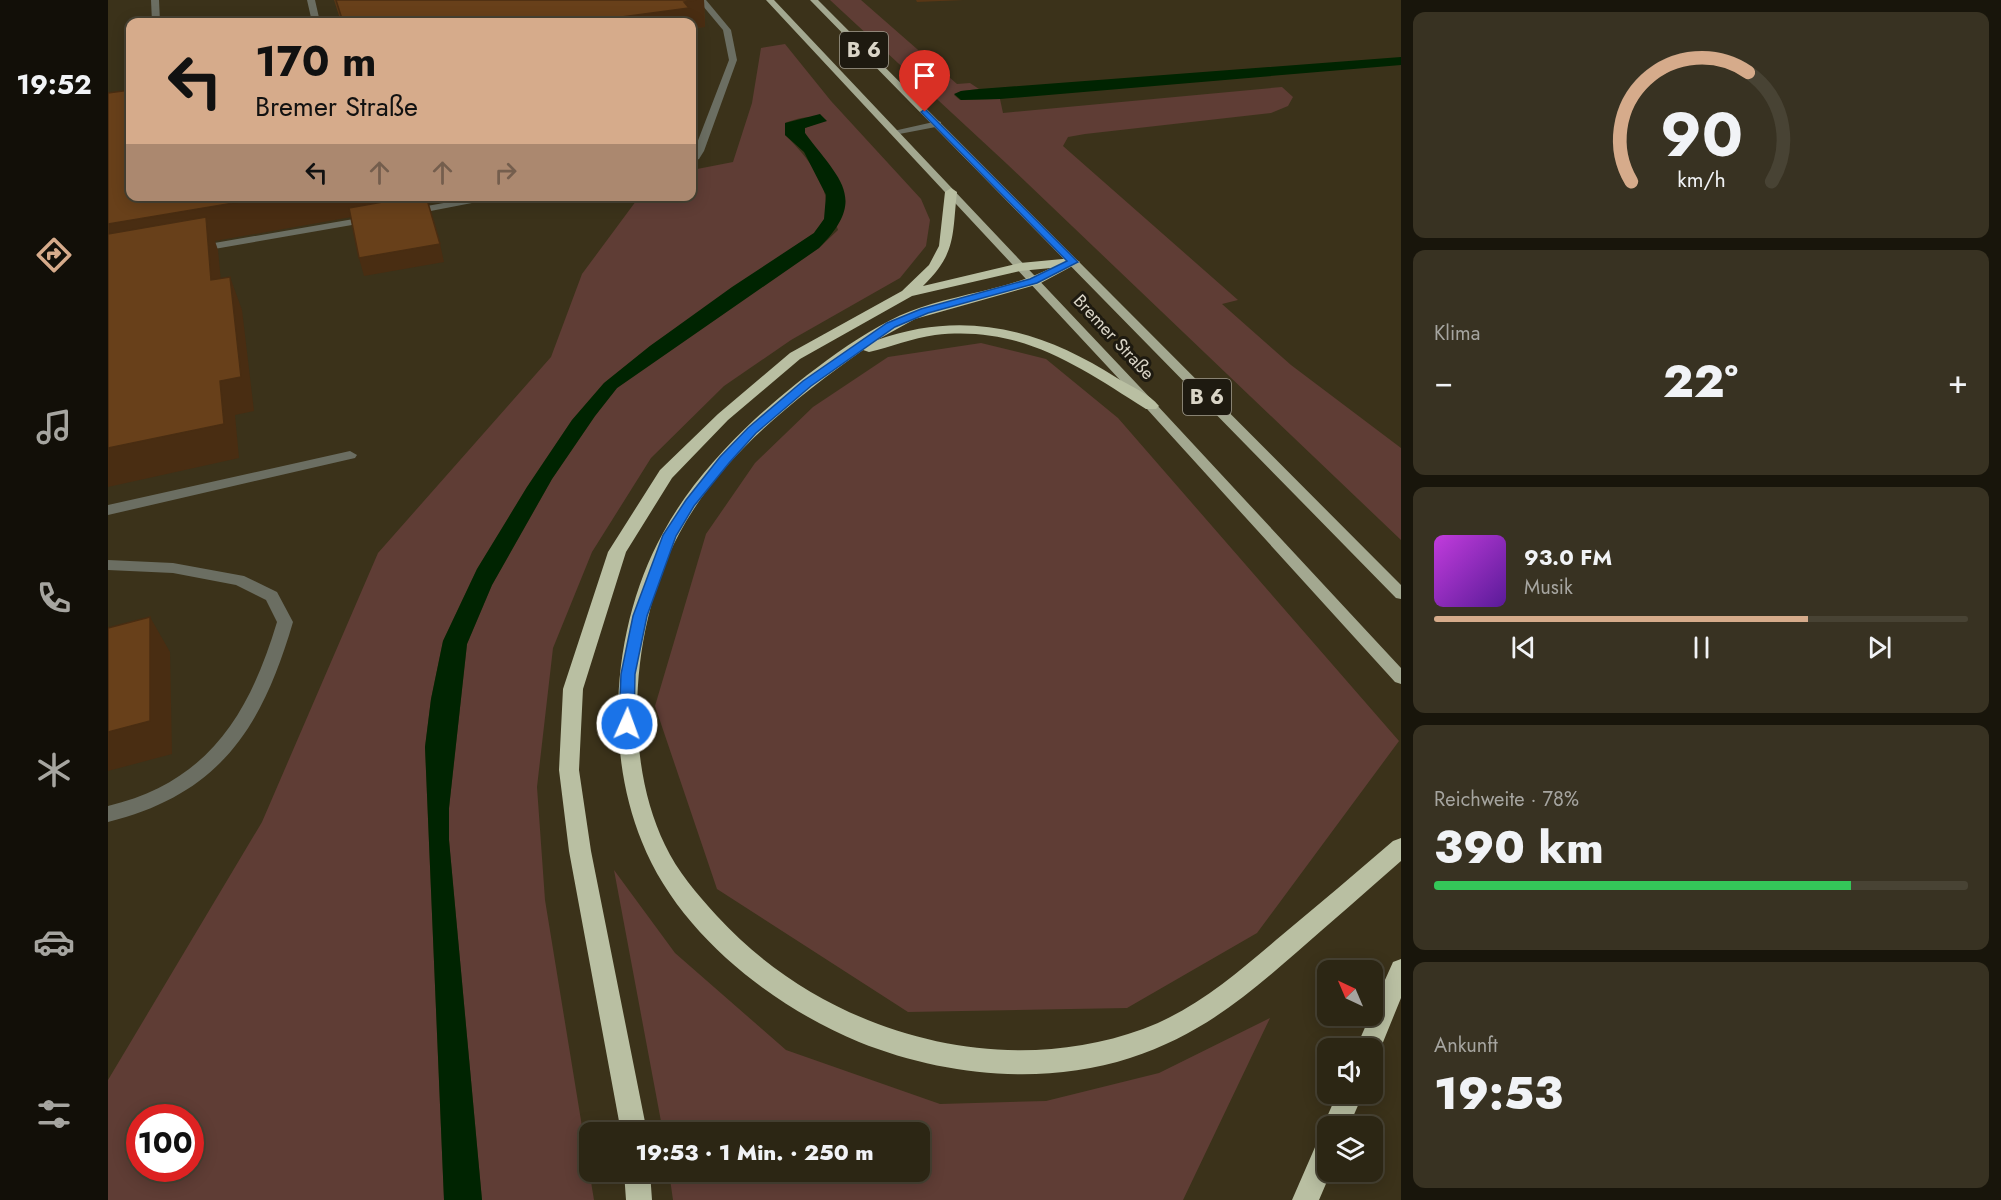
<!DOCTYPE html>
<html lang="de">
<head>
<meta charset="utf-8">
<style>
  body { margin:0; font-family:Jost,sans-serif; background:#383222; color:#f1f3f6; height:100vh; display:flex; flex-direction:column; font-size:22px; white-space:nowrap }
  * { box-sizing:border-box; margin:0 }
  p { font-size:20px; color:#a6a5a0 }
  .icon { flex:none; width:33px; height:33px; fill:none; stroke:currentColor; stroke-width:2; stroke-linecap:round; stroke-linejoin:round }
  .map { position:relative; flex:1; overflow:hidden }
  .sheet { display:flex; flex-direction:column; gap:12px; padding:12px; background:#18150b; width:600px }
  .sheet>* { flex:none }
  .guide { position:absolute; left:18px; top:18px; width:570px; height:183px; border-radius:12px; box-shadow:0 3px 15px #0003,0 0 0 2px #484334; background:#d6ab8b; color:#111; overflow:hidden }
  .needle { width:39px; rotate:316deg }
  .buttons { position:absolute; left:1209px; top:960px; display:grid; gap:12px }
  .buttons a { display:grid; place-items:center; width:66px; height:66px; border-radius:12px; background:#2c2614; box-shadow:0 3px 15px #0003,0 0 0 2px #484334; font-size:30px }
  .speed { position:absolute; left:18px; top:1104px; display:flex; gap:12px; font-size:30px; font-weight:700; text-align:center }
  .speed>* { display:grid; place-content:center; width:78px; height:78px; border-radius:50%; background:#2c2614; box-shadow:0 3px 15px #0003,0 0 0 2px #484334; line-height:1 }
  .speed .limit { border:9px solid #d22; background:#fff; color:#111 }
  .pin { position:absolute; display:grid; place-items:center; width:51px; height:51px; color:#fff; margin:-62px -26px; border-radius:50% 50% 50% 0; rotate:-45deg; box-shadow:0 0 6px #0007 }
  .pin .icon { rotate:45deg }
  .me { position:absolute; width:66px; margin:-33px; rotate:2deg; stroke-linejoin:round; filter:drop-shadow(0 0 4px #0008) }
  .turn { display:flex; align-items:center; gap:21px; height:126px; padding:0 30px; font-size:27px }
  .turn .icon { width:78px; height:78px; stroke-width:2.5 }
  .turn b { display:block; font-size:42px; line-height:51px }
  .lanes { display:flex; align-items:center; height:57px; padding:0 30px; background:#0003; justify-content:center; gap:30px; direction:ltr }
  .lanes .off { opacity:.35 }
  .big { font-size:45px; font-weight:800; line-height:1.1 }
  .sheet .card { flex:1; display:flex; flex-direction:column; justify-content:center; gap:9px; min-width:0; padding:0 21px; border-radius:12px; background:#383222 }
  .sheet .dial { align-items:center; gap:0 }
  .dial svg { height:156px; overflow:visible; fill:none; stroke:#484334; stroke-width:7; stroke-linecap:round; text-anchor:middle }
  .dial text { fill:#f1f3f6; stroke:none }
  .song { display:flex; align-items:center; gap:18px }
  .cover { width:72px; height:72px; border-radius:9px; background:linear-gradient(135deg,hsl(290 70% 55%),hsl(270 70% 35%)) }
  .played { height:6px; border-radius:3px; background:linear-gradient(90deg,#d6ab8b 70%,#484334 70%) }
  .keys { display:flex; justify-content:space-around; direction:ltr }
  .heat { display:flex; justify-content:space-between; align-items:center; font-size:33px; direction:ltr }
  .charge { height:9px; border-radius:4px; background:linear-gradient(90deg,#34c759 78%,#484334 0) }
  .trip { position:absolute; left:471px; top:1122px; width:351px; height:60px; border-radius:12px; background:#2c2614; box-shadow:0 3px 15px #0003,0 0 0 2px #484334; font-weight:800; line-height:60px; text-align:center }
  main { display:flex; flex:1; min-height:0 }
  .menu { display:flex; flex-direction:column; width:108px; justify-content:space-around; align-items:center; background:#120f08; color:#a6a5a0 }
  .menu .icon { width:42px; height:42px }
  .menu .current { color:#d6ab8b }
  .menu b { font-size:27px; color:#f1f3f6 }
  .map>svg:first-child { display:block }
</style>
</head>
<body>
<main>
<nav class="menu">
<b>19:52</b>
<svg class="icon current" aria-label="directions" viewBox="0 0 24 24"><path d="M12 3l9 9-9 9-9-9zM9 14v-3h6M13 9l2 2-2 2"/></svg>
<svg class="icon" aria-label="music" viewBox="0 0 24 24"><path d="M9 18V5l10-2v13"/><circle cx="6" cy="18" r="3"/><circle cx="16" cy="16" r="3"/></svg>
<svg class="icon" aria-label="phone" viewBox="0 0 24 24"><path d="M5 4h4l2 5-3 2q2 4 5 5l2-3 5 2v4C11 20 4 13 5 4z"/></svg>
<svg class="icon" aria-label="climate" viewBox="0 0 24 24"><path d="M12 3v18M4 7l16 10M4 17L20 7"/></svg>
<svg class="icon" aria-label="car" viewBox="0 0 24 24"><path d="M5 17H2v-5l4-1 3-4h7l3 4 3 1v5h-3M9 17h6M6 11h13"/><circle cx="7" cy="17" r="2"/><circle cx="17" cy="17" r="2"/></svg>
<svg class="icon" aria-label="filters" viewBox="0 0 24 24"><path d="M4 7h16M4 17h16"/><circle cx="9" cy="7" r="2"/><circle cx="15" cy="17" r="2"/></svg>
</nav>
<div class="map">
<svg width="1293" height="1200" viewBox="0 0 1293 1200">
  <rect width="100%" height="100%" fill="#3b321a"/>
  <!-- green -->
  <path fill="#5f3d35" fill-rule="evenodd" d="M 722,0 L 753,0 L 849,84 L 862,83 L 871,89 L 853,91 L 846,95 L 852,100 L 892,99 L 895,113 L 1174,87 L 1185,97 L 1180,106 L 1163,113 L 977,134 L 960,137 L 955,146 L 1130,300 L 1114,304 L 1183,365 L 1293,448 L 1293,540 L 899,164 Z
    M 677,44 L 723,101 L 813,199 L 822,220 L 818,246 L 792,278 L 683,340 L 616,386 L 543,458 L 484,552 L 445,648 L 429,787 L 437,900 L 486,1200 L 374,1200 L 341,840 L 341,808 L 359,644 L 384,585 L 444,479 L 487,416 L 509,388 L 711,248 L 730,230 L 697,133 L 697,128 L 718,120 C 705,114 690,118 677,123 L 677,135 C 697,154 725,187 717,217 C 715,223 709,228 706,233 L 542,346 L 496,383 L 464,420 L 419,487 L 369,569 L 335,641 L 323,699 L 317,747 L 336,1200 L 0,1200 L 0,1080 L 154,822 L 270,553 L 443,357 L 474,274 L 531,197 L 584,196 L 584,170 L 625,162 L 644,103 L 653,48 ZM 32,1118 L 82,1118 L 82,1168 L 32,1168 Z
    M 873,343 L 938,359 L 1010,418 L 1291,741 L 1149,933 L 1019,1008 L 800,1012 L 609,889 L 547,706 L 598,534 L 647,463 L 705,407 L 780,357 Z
    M 506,870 L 567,953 L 678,1050 L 832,1104 L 938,1101 L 1051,1073 L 1162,1018 L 1075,1200 L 565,1200 L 561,1172 L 812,1172 L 812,1132 L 555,1132 Z"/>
  <!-- water -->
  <path fill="#002401" d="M 1293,57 L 1293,65 L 892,99 L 853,100 L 846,94 L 853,91 L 871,89 Z
    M 712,114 L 719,121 L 697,128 L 697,133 C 731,179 761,198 711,248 L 509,388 L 487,416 L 444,479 L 384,585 L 359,644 L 341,808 L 341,840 L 374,1200 L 336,1200 L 317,747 L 323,699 L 335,641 L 369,569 L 419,487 L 464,420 L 496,383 L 542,346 L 624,287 L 706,233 L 716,219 L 718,195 L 696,152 L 677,135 L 677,123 Z"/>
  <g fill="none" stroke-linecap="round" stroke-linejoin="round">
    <!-- minor -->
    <path fill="#6b6e62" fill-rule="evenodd" d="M 43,0 L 51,0 L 52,22 L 44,22 Z
      M 199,0 L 207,0 L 212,22 L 204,22 Z
      M 590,0 L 598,0 L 623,30 L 629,60 L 596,151 L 591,159 L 584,162 L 584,156 L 621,60 L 615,30 Z
      M 830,121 L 833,122 L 833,126 L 786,135 L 781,132 Z
      M 375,196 L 400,196 L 302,215 L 297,212 L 302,209 Z
      M 263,216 L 268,219 L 267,221 L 89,252 L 84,249 L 89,246 Z
      M 242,451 L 249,455 L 247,458 L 0,515 L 0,505 Z
      M 0,560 L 65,563 L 136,576 L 169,592 L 185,622 C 154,728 112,794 0,822 L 0,806 C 100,782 141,715 169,622 L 158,600 L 128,585 L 65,573 L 0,570 Z"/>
    <!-- major -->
    <path fill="#a3a890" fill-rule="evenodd" d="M 658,0 L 666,0 L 1047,403 L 1293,668 L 1293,684 L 1287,682 L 1039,409 Z
      M 702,0 L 710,0 L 1293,585 L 1293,599 L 1288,598 Z"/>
    <!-- highway -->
    <path fill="#b9bfa2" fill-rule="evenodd" d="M 843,188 L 849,192 C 844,235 849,253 815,286 L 912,263 L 965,258 L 972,262 L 931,284 L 807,319 L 769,340 C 856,309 933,329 1009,378 C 1022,386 1042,394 1051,406 L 1048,409 L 1038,409 C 970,366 913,325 827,335 C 804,338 783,347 761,352 L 755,350 C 685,400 612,457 571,534 C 524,622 513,754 557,845 C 569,871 589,894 609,916 C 713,1030 887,1083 1035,1029 C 1089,1009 1130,972 1174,935 C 1211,904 1248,873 1285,841 L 1293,838 L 1293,861 C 1258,892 1223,922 1189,952 C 1135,999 1092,1035 1022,1058 C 935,1086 836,1076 751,1042 C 664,1006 570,933 534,842 C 495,747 505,623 555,533 C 578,490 612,452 647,419 C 688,382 759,325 811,308 C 855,293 901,289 943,268 L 912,271 L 804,296 L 692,359 L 620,420 L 564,478 L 518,552 L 475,689 L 471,770 L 483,851 L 539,1132 L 513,1132 L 461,851 L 451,770 L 455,689 L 500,552 L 552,470 L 610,414 L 682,353 L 794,291 L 821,265 L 831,246 L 837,192 Z
      M 1293,959 L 1293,998 L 1269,1057 L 1264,1058 L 1264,1048 L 1248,1048 L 1262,1016 L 1264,1016 L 1264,1009 L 1285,962 Z
      M 1229,1094 L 1255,1094 L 1241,1126 L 1220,1126 L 1220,1172 L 1223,1172 L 1211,1200 L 1184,1200 L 1211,1138 L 1219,1135 L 1215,1126 Z
      M 516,1172 L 542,1172 L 544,1200 L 518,1200 Z"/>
  </g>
  <!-- wall -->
  <path fill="#593716" d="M 226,0 L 596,0 L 597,27 L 584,28 L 584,22 L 233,22 Z
    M 808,0 L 856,0 L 809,2 Z"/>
  <!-- shaded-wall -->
  <path fill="#492d12" d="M 588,0 L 596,0 L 597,27 L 584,28 L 584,22 L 476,22 Z
    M 168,196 L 363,196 L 107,241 L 110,250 L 116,313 L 0,259 L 0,224 Z
    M 332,244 L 336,262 L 256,276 L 251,258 Z
    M 122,277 L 134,310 L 146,411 L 127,415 L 131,458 L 0,487 L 0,448 L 112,381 Z
    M 42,617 L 62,652 L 64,754 L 0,771 L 0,732 Z"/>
  <!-- building -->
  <path fill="#68401a" stroke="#492d12" stroke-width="1.5" d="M 228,0 L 588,0 L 576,2 L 581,8 L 476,22 L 235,22 Z
    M 22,90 L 22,196 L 168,196 L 0,224 L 0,93 Z
    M 308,196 L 318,196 L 332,244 L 251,258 L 241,208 Z
    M 98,217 L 103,280 L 122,277 L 133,377 L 112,381 L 116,424 L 0,448 L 0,234 Z
    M 42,617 L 42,721 L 0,732 L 0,628 Z"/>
  <!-- route -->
  <path fill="#1a73e8" stroke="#114b97" stroke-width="1.5" d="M 817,109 L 970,262 L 929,283 L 820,313 L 787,327 L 703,386 L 648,433 L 621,463 L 586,506 L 568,536 L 539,616 L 527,674 L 526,724 L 524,729 L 514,729 L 511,724 L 513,674 L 525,616 L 555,535 L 578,500 L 612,457 L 640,428 L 695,381 L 779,323 L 813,309 L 922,279 L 959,261 L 814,113 L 813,112 Z"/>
  <g text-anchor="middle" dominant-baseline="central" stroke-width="6" stroke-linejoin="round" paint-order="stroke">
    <!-- far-street labels -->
    <g font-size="18" fill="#dad5c7" stroke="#1e1a10">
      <text transform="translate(1006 337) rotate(47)">Bremer Straße</text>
    </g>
    <!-- shield labels -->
    <g fill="#1e1a10" stroke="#a29d90" stroke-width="1.5">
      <rect x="732" y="32" width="48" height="36" rx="4.5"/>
      <rect x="1075" y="379" width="48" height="36" rx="4.5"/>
    </g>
    <g font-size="21" font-weight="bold" fill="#dad5c7">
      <text x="756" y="50">B 6</text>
      <text x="1099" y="397">B 6</text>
    </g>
  </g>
</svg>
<div class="buttons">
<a><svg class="needle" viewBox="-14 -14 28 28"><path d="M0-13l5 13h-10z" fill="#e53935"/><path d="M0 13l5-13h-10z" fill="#a6a5a0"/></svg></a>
<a><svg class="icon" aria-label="sound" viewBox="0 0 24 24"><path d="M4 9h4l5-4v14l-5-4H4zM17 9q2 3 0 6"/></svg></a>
<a><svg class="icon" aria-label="layers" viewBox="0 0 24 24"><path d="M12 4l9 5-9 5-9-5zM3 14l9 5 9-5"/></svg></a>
</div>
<div class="speed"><div class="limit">100</div></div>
<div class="pin" style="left:817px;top:112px;background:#d93025"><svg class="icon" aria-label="arrive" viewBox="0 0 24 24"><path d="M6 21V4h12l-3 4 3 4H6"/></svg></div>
<svg class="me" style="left:519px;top:724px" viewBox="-20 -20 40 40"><circle r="17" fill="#1a73e8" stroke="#fff" stroke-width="3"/><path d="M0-11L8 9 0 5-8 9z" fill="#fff"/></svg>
<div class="trip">19:53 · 1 Min. · 250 m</div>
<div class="guide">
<div class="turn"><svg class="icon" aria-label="left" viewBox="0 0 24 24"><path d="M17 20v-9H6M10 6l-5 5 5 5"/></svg><div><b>170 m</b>Bremer Straße</div></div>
<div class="lanes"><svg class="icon" aria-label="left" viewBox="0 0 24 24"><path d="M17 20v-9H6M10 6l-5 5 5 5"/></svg><svg class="icon off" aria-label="ahead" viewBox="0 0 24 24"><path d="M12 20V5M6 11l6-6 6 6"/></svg><svg class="icon off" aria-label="ahead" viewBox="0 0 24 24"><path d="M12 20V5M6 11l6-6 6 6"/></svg><svg class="icon off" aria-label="right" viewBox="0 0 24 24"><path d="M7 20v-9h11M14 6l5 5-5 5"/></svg></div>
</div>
</div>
<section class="sheet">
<div class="card dial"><svg viewBox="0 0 100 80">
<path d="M14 69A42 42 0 1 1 86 69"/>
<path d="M14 69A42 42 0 0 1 74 13" stroke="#d6ab8b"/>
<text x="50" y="56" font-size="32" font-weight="700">90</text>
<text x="50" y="72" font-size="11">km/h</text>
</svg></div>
<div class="card"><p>Klima</p>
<div class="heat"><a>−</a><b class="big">22°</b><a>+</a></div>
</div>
<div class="card">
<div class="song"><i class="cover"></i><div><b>93.0 FM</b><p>Musik</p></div></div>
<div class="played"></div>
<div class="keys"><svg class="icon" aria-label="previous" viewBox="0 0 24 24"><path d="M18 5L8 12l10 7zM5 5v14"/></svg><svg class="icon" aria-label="pause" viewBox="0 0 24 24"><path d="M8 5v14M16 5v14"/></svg><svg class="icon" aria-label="next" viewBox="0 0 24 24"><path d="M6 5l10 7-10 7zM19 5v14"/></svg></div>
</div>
<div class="card"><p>Reichweite · 78%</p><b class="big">390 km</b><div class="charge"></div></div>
<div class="card"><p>Ankunft</p><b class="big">19:53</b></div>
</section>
</main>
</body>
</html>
